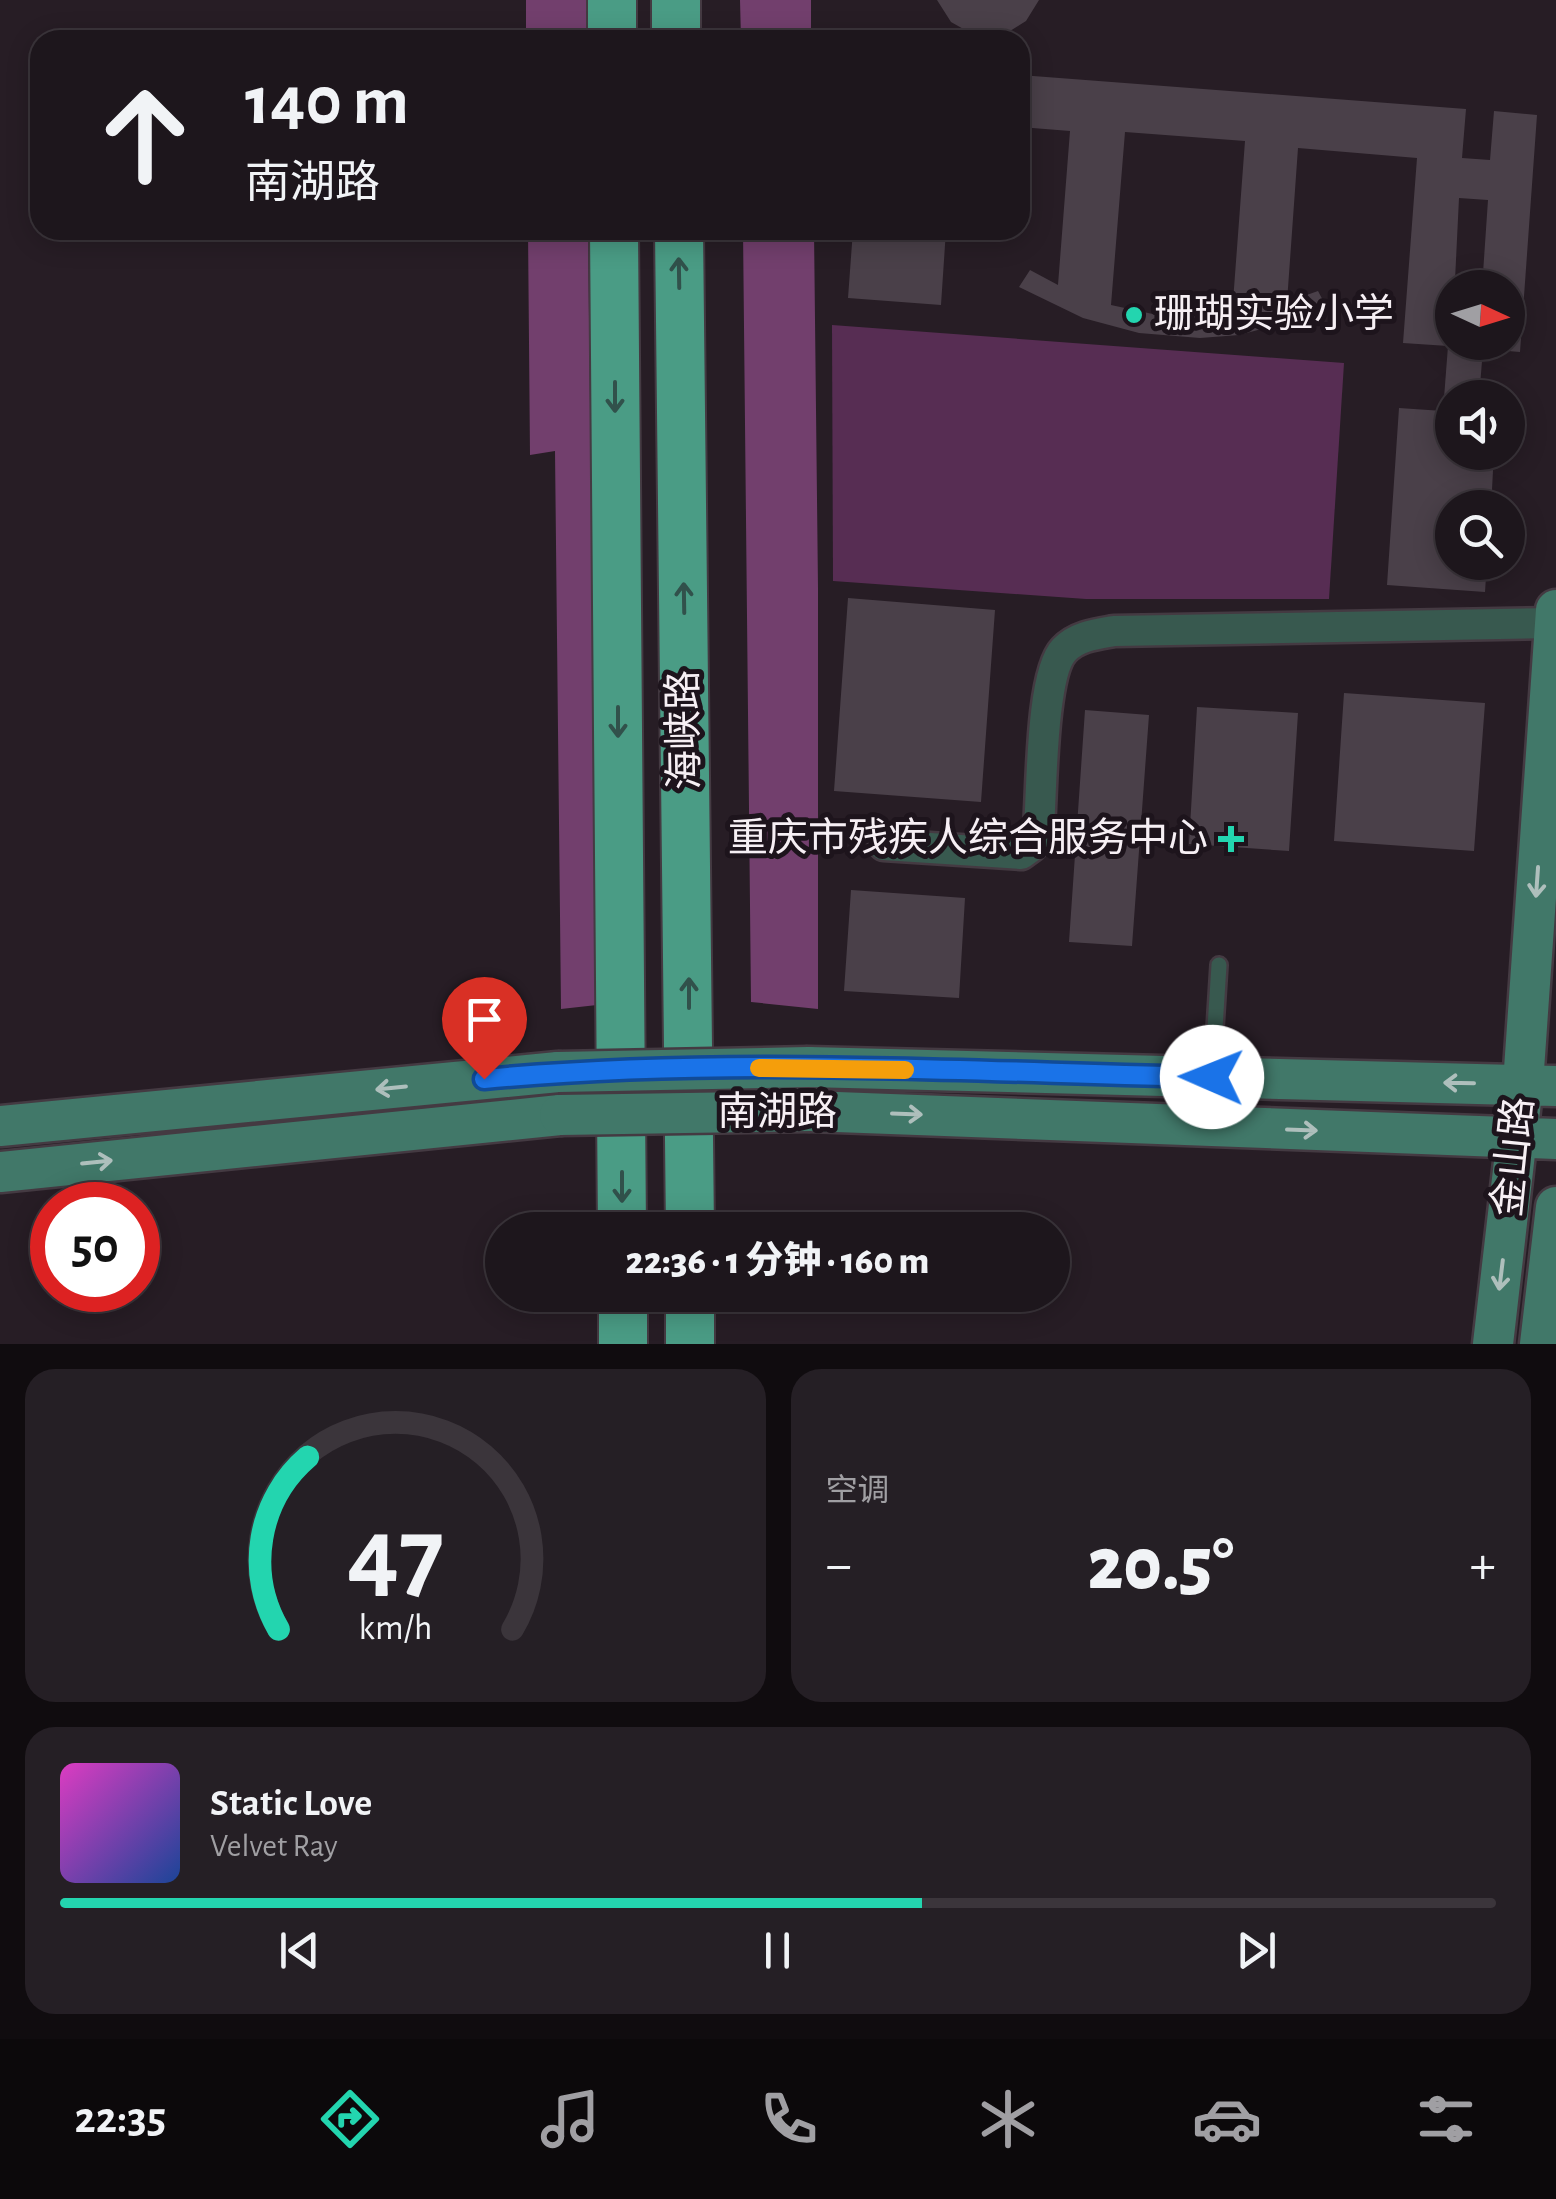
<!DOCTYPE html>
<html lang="zh">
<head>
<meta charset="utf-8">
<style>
  body { margin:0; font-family:"Alegreya Sans","Noto Sans SC",sans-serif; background:#251f25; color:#f1f3f6; height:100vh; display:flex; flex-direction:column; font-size:38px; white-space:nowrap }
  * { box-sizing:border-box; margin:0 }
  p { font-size:32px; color:#a09fa3 }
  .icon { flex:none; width:55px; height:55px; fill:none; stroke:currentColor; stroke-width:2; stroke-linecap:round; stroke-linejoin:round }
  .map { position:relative; height:1344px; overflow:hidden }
  .details { display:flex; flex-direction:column; gap:25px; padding:25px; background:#100c0f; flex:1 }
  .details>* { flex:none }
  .guide { position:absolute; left:30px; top:30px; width:1000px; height:210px; border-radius:30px; box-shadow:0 5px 25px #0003,0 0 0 2px #3b353b; background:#1d161c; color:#f1f3f6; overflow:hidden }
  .needle { width:65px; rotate:94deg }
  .tools { position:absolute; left:1435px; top:270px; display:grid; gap:20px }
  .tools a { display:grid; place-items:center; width:90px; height:90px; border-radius:50%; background:#1d161c; box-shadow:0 5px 25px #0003,0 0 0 2px #3b353b; font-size:50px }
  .speed { position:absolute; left:30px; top:1182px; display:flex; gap:20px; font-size:50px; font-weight:700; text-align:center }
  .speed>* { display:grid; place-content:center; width:130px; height:130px; border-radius:50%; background:#1d161c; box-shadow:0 5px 25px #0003,0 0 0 2px #3b353b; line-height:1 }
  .speed .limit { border:15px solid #d22; background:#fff; color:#111 }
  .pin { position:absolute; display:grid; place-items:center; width:85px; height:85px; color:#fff; margin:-102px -42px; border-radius:50% 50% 50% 0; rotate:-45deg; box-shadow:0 0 10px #0007 }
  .pin .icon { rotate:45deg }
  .me { position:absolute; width:110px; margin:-55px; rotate:271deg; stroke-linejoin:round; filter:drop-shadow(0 0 8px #0008) }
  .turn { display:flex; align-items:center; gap:35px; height:210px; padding:0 50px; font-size:45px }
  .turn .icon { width:130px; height:130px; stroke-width:2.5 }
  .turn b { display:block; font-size:70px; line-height:85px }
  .big { font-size:75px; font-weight:800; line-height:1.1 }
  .details .card { flex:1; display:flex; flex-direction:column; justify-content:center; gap:15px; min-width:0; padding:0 35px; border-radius:30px; background:#251f25 }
  .details .dial { align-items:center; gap:0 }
  .dial svg { height:260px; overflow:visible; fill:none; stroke:#3b353b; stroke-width:7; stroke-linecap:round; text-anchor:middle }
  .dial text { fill:#f1f3f6; stroke:none }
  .song { display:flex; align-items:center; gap:30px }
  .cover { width:120px; height:120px; border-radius:15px; background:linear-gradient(135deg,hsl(310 70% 55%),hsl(220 70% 35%)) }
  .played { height:10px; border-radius:5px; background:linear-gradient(90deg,#23d5af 60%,#3b353b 60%) }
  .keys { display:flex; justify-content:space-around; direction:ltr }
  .heat { display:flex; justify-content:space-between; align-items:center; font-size:55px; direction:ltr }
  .details .tiles { flex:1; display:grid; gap:25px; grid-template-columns:1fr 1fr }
  .card:last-child { grid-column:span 2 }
  .trip { position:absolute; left:485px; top:1212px; width:585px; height:100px; border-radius:50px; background:#1d161c; box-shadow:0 5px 25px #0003,0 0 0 2px #3b353b; font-weight:800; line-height:100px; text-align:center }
  .dock { display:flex; height:160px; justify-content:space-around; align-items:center; background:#0c090b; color:#a09fa3 }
  .dock .icon { width:70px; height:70px }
  .dock .selected { color:#23d5af }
  .dock b { font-size:45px; color:#f1f3f6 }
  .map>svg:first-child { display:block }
</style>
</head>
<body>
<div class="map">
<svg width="1556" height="1344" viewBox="0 0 1556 1344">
  <rect width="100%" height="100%" fill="#271d25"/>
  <!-- green -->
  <path fill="#572d53" d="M 832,325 L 1344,363 L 1329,599 L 1086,599 L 833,581 Z"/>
  <!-- forest -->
  <path fill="#723f6d" d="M 526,0 L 586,0 L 586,40 L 526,40 Z
    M 740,0 L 811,0 L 811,40 L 741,40 Z
    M 528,230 L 588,230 L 597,1005 L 561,1009 L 555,451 L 530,455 Z
    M 743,230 L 814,230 L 818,588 L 818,1009 L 751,1002 Z"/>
  <!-- building -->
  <path fill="#4a4049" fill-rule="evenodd" d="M 937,0 L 1039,0 L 1026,21 L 1010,31 L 992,36 L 992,40 L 974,40 L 974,35 L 951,22 Z
    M 1020,75 L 1466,109 L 1462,158 L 1490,160 L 1494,111 L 1537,115 L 1520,352 L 1483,349 L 1479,398 L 1452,398 L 1452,452 L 1494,452 L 1491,508 L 1452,508 L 1452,562 L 1487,562 L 1485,592 L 1387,585 L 1399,408 L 1443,411 L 1448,346 L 1403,343 L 1417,158 L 1298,148 L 1287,302 L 1318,291 L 1327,308 L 1296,320 L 1239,335 L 1200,338 L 1139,333 L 1083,318 L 1019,287 L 1030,270 L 1058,285 L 1070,131 L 1020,127 ZM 1125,132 L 1245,141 L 1232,315 L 1162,316 L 1111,305 ZM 1459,198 L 1488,200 L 1482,288 L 1508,288 L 1508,342 L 1452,342 Z
    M 853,230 L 946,230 L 941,305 L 848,298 Z
    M 848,598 L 995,610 L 981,802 L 834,791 Z
    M 1344,693 L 1485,703 L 1474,851 L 1334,841 Z
    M 1197,707 L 1298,713 L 1289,851 L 1189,844 Z
    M 1085,710 L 1149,715 L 1132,946 L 1069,942 Z
    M 851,890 L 965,898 L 959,998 L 844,991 Z"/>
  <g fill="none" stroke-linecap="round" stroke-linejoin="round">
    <defs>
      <path id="service" d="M 1212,1075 L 1219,965"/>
      <path id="minor" d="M 884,845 L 1021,854 L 1032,846 L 1039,827 C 1042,790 1041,674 1064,650 C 1077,636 1097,634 1114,631 L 1555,623"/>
      <path id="secondary" d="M 808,1067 L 1556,1086
        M 810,1111 L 1556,1139
        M 0,1126 L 558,1072
        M 0,1172 L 560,1115
        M 1493,1344 L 1523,1084 L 1556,610
        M 1540,1344 L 1556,1207"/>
      <path id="trunk" d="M 612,0 L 612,40
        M 676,0 L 676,40
        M 614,230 L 622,1230
        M 679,230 L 690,1230
        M 623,1295 L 623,1344
        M 690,1295 L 690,1344"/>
    </defs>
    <!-- service casing -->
    <use href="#service" stroke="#443a42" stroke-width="20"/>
    <!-- minor casing -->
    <use href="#minor" stroke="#443a42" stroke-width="35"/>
    <!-- secondary casing -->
    <use href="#secondary" stroke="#443a42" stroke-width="45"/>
    <!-- trunk casing -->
    <use href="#trunk" stroke="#443a42" stroke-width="52"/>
    <!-- service -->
    <use href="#service" stroke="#38594f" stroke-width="15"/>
    <!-- minor -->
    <use href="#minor" stroke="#38594f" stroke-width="30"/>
    <!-- secondary -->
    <use href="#secondary" stroke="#417869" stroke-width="40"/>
    <!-- trunk -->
    <use href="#trunk" stroke="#4a9c85" stroke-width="48"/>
    <defs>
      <path id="secondary-bridge" d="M 558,1072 L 808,1067
        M 560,1115 L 810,1111"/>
    </defs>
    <!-- secondary-bridge casing -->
    <use href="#secondary-bridge" stroke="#443a42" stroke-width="45" stroke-linecap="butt"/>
    <!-- secondary-bridge -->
    <use href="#secondary-bridge" stroke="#417869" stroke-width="40"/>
  </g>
  <!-- one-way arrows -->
  <defs><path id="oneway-shaft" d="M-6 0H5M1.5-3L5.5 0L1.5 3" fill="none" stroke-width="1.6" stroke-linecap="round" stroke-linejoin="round" transform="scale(2.5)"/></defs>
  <g stroke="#31514b">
    <use href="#oneway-shaft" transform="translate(679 273) rotate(-91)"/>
    <use href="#oneway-shaft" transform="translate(615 397) rotate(90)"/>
    <use href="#oneway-shaft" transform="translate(684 598) rotate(-91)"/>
    <use href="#oneway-shaft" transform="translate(618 722) rotate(90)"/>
    <use href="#oneway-shaft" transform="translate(689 993) rotate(-90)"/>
    <use href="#oneway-shaft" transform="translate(622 1187) rotate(90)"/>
  </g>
  <g stroke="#aebfbc">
    <use href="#oneway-shaft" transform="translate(1537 882) rotate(94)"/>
    <use href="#oneway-shaft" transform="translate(1459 1083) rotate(-179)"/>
    <use href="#oneway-shaft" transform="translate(391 1088) rotate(174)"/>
    <use href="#oneway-shaft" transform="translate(907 1114) rotate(2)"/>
    <use href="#oneway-shaft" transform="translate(1302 1130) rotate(2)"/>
    <use href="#oneway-shaft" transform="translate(97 1162) rotate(-6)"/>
    <use href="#oneway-shaft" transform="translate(1501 1275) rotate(97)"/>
  </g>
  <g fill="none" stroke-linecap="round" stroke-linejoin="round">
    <defs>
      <path id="route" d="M 484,1079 C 725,1056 970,1072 1212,1077"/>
    </defs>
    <!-- route casing -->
    <use href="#route" stroke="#114b97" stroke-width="25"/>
    <!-- route -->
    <use href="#route" stroke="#1a73e8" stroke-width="18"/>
    <!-- slow -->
    <path stroke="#f59e0b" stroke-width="18" d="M 759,1068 L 905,1070"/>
  </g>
  <!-- markers -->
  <g fill="#23d5af" stroke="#1d141c" stroke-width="4">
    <circle cx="1134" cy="315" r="10"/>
    <path d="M1226 824h10v10h10v10h-10v10h-10v-10h-10v-10h10z"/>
  </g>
  <g text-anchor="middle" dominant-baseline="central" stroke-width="10" stroke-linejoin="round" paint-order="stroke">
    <!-- poi labels -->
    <g font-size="40" fill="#f6eff4" stroke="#1d141c" text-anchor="start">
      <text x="1154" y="315">珊瑚实验小学</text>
      <text x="1208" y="839" text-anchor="end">重庆市残疾人综合服务中心</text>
    </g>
    <!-- street labels -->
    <g font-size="40" fill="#f6eff4" stroke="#1d141c">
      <text transform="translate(685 730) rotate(-91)">海峡路</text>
      <text x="777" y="1113">南湖路</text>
      <text transform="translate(1514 1157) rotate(-84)">金山路</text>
    </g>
  </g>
</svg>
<div class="tools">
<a><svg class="needle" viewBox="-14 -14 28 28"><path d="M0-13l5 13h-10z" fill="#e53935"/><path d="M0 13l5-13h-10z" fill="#a09fa3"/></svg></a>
<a><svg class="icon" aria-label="sound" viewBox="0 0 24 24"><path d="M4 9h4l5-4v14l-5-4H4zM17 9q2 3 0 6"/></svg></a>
<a><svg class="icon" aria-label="search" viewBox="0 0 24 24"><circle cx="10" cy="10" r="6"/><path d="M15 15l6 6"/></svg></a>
</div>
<div class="speed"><div class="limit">50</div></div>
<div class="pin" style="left:484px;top:1079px;background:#d93025"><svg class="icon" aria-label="arrive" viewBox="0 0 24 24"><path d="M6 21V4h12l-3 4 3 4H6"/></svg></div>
<svg class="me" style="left:1212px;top:1077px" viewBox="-20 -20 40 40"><circle r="19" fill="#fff"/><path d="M0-13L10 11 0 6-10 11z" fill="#1a73e8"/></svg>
<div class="trip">22:36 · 1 分钟 · 160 m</div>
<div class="guide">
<div class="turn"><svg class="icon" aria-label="ahead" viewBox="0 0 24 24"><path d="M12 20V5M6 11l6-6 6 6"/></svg><div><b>140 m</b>南湖路</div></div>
</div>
</div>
<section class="details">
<div class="tiles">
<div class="card dial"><svg viewBox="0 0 100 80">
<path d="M14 69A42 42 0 1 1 86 69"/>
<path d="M14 69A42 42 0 0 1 23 16" stroke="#23d5af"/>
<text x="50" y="56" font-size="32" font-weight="700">47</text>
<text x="50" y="72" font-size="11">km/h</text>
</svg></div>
<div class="card"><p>空调</p>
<div class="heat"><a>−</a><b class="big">20.5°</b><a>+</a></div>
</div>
<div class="card">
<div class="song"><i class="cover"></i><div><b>Static Love</b><p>Velvet Ray</p></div></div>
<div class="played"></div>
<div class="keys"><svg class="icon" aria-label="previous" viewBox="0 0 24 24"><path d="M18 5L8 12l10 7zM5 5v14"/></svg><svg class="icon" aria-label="pause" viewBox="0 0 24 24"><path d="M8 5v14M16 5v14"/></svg><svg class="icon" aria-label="next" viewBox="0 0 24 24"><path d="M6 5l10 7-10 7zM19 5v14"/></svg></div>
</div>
</div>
</section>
<nav class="dock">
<b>22:35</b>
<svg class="icon selected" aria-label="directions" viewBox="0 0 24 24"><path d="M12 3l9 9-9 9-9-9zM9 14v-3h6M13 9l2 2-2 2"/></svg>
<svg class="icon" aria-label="music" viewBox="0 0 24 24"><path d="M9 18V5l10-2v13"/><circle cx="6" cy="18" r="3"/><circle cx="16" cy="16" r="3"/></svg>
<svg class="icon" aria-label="phone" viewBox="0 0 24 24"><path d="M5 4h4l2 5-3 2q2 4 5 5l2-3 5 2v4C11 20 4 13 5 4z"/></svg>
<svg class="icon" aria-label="climate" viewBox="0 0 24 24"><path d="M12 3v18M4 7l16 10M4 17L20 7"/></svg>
<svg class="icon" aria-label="car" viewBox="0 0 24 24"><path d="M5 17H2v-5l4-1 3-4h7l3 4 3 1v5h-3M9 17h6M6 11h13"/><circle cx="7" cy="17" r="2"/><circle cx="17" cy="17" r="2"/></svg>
<svg class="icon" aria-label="filters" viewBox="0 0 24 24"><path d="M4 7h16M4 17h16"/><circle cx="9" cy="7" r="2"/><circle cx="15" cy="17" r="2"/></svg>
</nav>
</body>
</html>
